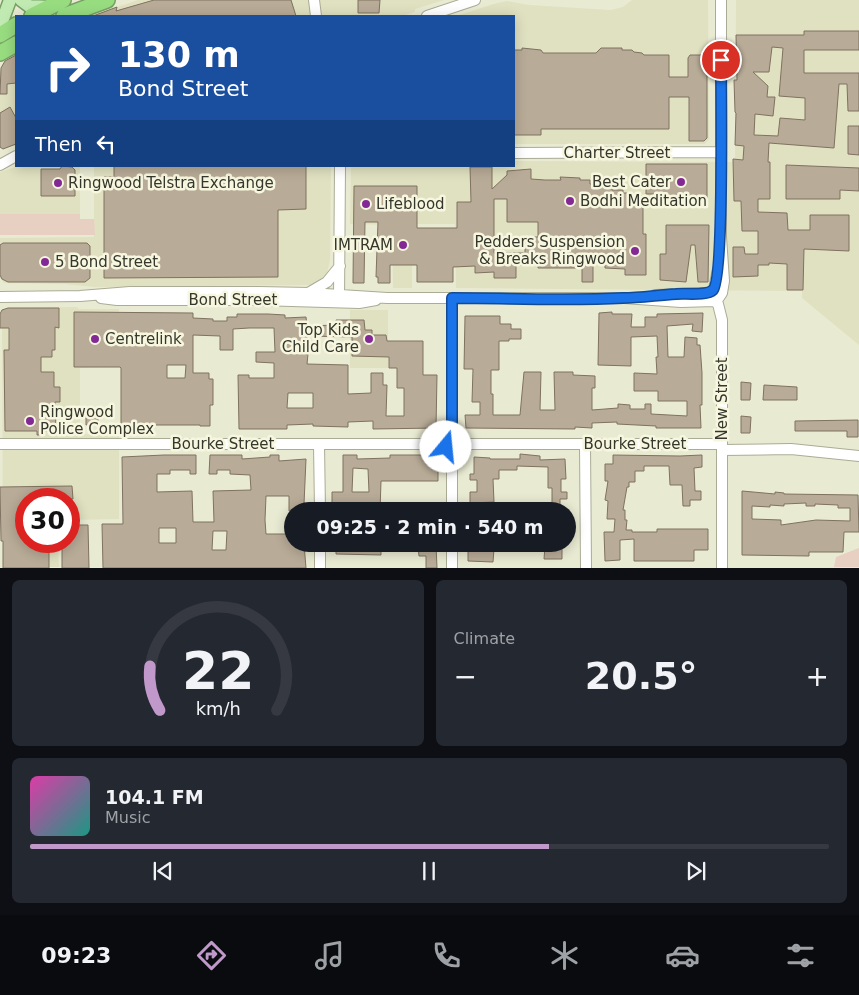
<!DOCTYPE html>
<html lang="en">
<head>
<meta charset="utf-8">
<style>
  body { margin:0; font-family:"DejaVu Sans",sans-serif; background:#242831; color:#f1f3f6; height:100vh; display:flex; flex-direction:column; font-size:19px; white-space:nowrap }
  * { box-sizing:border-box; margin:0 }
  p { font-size:16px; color:#9ea1a6 }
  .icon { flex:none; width:28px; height:28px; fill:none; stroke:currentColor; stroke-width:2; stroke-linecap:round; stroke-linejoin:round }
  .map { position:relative; height:568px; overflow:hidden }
  .side { display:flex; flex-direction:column; gap:12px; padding:12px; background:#0d0f14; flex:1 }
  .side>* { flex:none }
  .hud { position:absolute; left:15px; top:15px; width:500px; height:152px; border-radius:0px; box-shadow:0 2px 12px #0003; background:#1a4fa0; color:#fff; overflow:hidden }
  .speed { position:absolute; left:15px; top:488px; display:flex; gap:10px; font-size:25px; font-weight:700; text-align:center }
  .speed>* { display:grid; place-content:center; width:65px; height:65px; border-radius:50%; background:#171b24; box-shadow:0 2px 12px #0003; line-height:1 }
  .speed .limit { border:8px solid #d22; background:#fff; color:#111 }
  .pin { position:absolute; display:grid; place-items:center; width:42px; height:42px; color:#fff; margin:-21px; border:2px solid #fff; border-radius:50%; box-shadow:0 1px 5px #0007 }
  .me { position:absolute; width:55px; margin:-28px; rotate:17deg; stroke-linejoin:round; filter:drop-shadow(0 0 4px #0008) }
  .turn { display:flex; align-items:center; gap:18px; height:105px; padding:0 20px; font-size:22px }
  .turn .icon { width:65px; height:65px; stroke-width:2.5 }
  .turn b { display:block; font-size:35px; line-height:42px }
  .then { display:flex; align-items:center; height:48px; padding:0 20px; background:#0003; gap:10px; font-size:19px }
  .big { font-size:38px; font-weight:700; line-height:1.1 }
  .side .card { flex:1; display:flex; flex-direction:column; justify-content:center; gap:8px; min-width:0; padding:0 18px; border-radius:8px; background:#242831 }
  .side .dial { align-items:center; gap:0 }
  .dial svg { height:130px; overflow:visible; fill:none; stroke:#363941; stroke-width:7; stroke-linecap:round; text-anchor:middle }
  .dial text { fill:#f1f3f6; stroke:none }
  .song { display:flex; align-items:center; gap:15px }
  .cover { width:60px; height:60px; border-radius:8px; background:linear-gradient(135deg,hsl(320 70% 55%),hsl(170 70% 35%)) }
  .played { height:5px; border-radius:2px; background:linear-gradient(90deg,#c098ca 65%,#363941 65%) }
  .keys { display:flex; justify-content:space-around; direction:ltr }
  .heat { display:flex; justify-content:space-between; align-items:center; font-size:28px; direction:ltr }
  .side .tiles { flex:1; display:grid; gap:12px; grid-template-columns:1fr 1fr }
  .card:last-child { grid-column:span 2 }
  .trip { position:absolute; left:284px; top:502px; width:292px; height:50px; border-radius:25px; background:#171b24; box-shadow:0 2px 12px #0003; font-weight:700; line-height:50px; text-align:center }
  .menu { display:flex; height:80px; justify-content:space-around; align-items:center; background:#090b0e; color:#9ea1a6 }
  .menu .icon { width:35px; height:35px }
  .menu .active { color:#c098ca }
  .menu b { font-size:22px; color:#f1f3f6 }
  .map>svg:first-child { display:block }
</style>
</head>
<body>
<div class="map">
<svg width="859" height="568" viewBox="0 0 859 568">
  <rect width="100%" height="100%" fill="#e9ead2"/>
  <!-- built -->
  <path fill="#e0e1c1" d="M 138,0 L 444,0 L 415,9 L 415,12 L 402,16 L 91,16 Z
    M 632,0 L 708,0 L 709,139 L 705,144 L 514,144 L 514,16 L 456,16 L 497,3 L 507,1 L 529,5 L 611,10 L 623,7 Z
    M 736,0 L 859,0 L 859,345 L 802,298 L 802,291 L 456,288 L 455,224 L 412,224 L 412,288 L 393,288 L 392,225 L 350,224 L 351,166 L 514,166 L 514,161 L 735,162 Z
    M 16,55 L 16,145 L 3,149 L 0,147 L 0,71 L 5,61 Z
    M 18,166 L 80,166 L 80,214 L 0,214 L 0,172 Z
    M 94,166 L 331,166 L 330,260 L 327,274 L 311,285 L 95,287 L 64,284 L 4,283 L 0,278 L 0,238 L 94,237 Z
    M 77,307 L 79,309 L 119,309 L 119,367 L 80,368 L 80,434 L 119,434 L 119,519 L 69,520 L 69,499 L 26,499 L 26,541 L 58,541 L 59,567 L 3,567 L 2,312 L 6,308 Z
    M 350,310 L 388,310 L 388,368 L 350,368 Z"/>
  <!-- green -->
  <path fill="#e7cfc2" d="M 0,214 L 80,214 L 80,219 L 94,219 L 95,235 L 0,235 Z
    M 859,548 L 859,567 L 834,567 L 836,557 Z"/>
  <!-- building -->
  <path fill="#b8ab97" stroke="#7f7260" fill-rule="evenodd" d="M 154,0 L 291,0 L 296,16 L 93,16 L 117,7 L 116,11 Z
    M 358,0 L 380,0 L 379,13 L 358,13 Z
    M 804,31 L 859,31 L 859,50 L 804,50 L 804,73 L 859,73 L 859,111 L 848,111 L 847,84 L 839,84 L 834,148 L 769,143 L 768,162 L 770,162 L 770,199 L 758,199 L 758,212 L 787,213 L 788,230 L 810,230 L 810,215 L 849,215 L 849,251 L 804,249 L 803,290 L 787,290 L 787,264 L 769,263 L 769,265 L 758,265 L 758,276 L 733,277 L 733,247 L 744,247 L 745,254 L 758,254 L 758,231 L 742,231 L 741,201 L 734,201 L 733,159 L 743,160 L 744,146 L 735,145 L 736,113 L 735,112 L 734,80 L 737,80 L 736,35 L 804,35 ZM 772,47 L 783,48 L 779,96 L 805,98 L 805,120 L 780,118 L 778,136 L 754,135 L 755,114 L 773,116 L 775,97 L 767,97 L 768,86 L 753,72 L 769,72 Z
    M 522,48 L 541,50 L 543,53 L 596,53 L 601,48 L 622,48 L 622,50 L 632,50 L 634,52 L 642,53 L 644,55 L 669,55 L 669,77 L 688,77 L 688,58 L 690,55 L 704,55 L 707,59 L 707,138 L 704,141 L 689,141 L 689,97 L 669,97 L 669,129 L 541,129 L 541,135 L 514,135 L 514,50 L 522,50 Z
    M 16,55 L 16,83 L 7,84 L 7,94 L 0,94 L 1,68 L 5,61 Z
    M 10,107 L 16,118 L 16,144 L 3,149 L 0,147 L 0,113 Z
    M 848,126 L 859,126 L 859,155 L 848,154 Z
    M 646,164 L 707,164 L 707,205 L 683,204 L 683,201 L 674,201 L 674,198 L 660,198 L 660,194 L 646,194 Z
    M 786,165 L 859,168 L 859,191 L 840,190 L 840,199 L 786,199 Z
    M 62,166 L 72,167 L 75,170 L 75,196 L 41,196 L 41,169 L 60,169 Z
    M 114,166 L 306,166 L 306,209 L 278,210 L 278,277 L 104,278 L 104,177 L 114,177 Z
    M 470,167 L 492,167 L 492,189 L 507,175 L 507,171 L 531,169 L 531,179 L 545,180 L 561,180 L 560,177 L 580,178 L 580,180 L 590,180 L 590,184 L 602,184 L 602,187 L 612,187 L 612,190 L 623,190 L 623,193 L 632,193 L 632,196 L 643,196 L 643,234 L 646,234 L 646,275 L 625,275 L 625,269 L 605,268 L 605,254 L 593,254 L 593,282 L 582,282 L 582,268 L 538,268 L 538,265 L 516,265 L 516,278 L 494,278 L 494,272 L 475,273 L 475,266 L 453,267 L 453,282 L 417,282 L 417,265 L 390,265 L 390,283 L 378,283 L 378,277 L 376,277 L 378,222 L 365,222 L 364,283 L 353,283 L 354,186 L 417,186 L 417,228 L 457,228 L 457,202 L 471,202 ZM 494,199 L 507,199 L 507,222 L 538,222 L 538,237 L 525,237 L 525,253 L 494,253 Z
    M 666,225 L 709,225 L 708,282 L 698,282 L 695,245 L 691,245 L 686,282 L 660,280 L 660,254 L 666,254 Z
    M 3,243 L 87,243 L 90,246 L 90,278 L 85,282 L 8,282 L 2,279 L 0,275 L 0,245 Z
    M 8,308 L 59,308 L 59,328 L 55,327 L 55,350 L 52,350 L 52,357 L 41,357 L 41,372 L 54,372 L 54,387 L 60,387 L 60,402 L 55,402 L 56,431 L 44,431 L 44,435 L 37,435 L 37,431 L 5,431 L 4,350 L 9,350 L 9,328 L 0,328 L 0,314 L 2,310 Z
    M 74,312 L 193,313 L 193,318 L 213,319 L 213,321 L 227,321 L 227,317 L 237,317 L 237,314 L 268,314 L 285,315 L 285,318 L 306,317 L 307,326 L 336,325 L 336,320 L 364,320 L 365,330 L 372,330 L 372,335 L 386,335 L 387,341 L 423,341 L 423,375 L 437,375 L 436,428 L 373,429 L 373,421 L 348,422 L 348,427 L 313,426 L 313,424 L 287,425 L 287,429 L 239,429 L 238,375 L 249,375 L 249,378 L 274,378 L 274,363 L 256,362 L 256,352 L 275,352 L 274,328 L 249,328 L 233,329 L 233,350 L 220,350 L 220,336 L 193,335 L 193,373 L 209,373 L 209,379 L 213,379 L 213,405 L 210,405 L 210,426 L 200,426 L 200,425 L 153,425 L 153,428 L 121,427 L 121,368 L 120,367 L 74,367 ZM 307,336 L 352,337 L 352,356 L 389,357 L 389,368 L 397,368 L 397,388 L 404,388 L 404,416 L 386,416 L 387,385 L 383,385 L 383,373 L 371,373 L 371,393 L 348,394 L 348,365 L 307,364 L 308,354 L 306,354 ZM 167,365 L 186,365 L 185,378 L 167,378 ZM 288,393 L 313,393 L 313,408 L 287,408 Z
    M 612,312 L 612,314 L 632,314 L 631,327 L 645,327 L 645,317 L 657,317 L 657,314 L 703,313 L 702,332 L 692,331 L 693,324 L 667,326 L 668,357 L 684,357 L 685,337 L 697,338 L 697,345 L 700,345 L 702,373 L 702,405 L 700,405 L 701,428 L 656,428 L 656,426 L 617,424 L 617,422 L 592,423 L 592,428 L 575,427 L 575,429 L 466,428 L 465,415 L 480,415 L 480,402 L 472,402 L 473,369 L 464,369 L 465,316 L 500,316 L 500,324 L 511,324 L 511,329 L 521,329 L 521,339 L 509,339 L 509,341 L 499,341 L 499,370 L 491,370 L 491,394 L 493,394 L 493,415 L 520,415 L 524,372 L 541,372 L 540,410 L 555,410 L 554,372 L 573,372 L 573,375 L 595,376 L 595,388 L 592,388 L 592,410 L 618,408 L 618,404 L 630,405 L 630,409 L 645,409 L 645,404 L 651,404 L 651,414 L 687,416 L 687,401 L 658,401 L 658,391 L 634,391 L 634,373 L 657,374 L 656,357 L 658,357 L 657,336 L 631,337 L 631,366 L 598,365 L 599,313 Z
    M 741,382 L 751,383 L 750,400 L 741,400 Z
    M 764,385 L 797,387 L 797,400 L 763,400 Z
    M 86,410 L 98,410 L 98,424 L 86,425 Z
    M 741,416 L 751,417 L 750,433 L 741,433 Z
    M 858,420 L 858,437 L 847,437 L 847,431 L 795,431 L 795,421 Z
    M 520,454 L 540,456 L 540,460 L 565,459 L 566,479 L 561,479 L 561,492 L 567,492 L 567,499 L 560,499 L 560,511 L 552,511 L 552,488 L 548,488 L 548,467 L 517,466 L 517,470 L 499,470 L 499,479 L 493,479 L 494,502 L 470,503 L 470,492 L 477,492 L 477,480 L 470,480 L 470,474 L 474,474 L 474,457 L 490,458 L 490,459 L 520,459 Z
    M 164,455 L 196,455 L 196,474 L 190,474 L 190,470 L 170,470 L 170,474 L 157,474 L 157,492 L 192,491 L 193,522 L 214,522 L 213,491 L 251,490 L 250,475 L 230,474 L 230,470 L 217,470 L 217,474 L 209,474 L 210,455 L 242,455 L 242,459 L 270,457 L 270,455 L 279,455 L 279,461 L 306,459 L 304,504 L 301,504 L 301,511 L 289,511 L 289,496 L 266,496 L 265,520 L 266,534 L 292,534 L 292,544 L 304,544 L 306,568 L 103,568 L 102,524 L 123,524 L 122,457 ZM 159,528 L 176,528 L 176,543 L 159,543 ZM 213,531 L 227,531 L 226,550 L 212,550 Z
    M 343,455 L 357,455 L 357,459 L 390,458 L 390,455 L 438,455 L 438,481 L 381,481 L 380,511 L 332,511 L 332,492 L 343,492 ZM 353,468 L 368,469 L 369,492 L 352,492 Z
    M 613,455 L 680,456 L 702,455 L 702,467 L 694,468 L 695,491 L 701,491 L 701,500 L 690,500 L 690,506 L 683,506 L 682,485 L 670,485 L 669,466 L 644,466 L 644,471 L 635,471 L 635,482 L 629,482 L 629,487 L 627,487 L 623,510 L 625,510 L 625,520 L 627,520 L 626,530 L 632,530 L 632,532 L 657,532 L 657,529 L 708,529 L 708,550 L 694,550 L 694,561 L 634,561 L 634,539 L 620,540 L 620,560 L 605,561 L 604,532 L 614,532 L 615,519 L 607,519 L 608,501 L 605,500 L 608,481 L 605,481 L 605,464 L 613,464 Z
    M 72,486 L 73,499 L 26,499 L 26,541 L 49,541 L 49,568 L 3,568 L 3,541 L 1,541 L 0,487 Z
    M 742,491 L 775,494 L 775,492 L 784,493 L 784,494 L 858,495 L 859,532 L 844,532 L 843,552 L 809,552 L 809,556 L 742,555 ZM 806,503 L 806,506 L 815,506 L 815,504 L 838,505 L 838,508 L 850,508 L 850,521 L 816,520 L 781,525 L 781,520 L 752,519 L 752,506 L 770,507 L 770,505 L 784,506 L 784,504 Z
    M 69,525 L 88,525 L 89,568 L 62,568 L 62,541 L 69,541 Z
    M 336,544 L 381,544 L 381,555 L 336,554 Z
    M 436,545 L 437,568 L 426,568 L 426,556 L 419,556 L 418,546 Z
    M 476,546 L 483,547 L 483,549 L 494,549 L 493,562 L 468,561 L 468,550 L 476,550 Z
    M 545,546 L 562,547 L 562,559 L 544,559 Z"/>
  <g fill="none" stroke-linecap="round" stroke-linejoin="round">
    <defs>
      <path id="minor" d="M 314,0 L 316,16
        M 427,16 L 475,0
        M 514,153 L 721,152
        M 0,165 L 16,156
        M 310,292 L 327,282 L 340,266
        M 655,295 L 710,293 L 714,289 L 718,269
        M 0,297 L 80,296 L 130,292 L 258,292 L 309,293 L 387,298 L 624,298 L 681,302 L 714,301 L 718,299 L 722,293 L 724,281 L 721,237 L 721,0
        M 101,298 L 117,300 L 258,300 L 359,303 L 376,300
        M 452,298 L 452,438
        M 710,298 L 718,304 L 722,320 L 722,568
        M 339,300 L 340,166
        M 0,444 L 446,444
        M 319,444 L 320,511
        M 459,444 L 722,444
        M 585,445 L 586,568
        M 722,450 L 791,449 L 859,456
        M 452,451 L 452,511
        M 320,544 L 320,568
        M 452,544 L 452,568"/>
      <path id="major" d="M 21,0 L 29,6 L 49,7
        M 0,27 L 10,0"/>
      <path id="highway" d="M 32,16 L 63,0
        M 64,16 L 107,0
        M 0,35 L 16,25
        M 0,53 L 16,44"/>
    </defs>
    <!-- minor casing -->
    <use href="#minor" stroke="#abac95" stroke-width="12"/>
    <!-- major casing -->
    <use href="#major" stroke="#75a263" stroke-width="15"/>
    <!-- highway casing -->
    <use href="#highway" stroke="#75a263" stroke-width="18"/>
    <!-- minor -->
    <use href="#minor" stroke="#fff" stroke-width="10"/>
    <!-- major -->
    <use href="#major" stroke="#c1eab3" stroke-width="12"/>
    <!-- highway -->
    <use href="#highway" stroke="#98dc80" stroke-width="15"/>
  </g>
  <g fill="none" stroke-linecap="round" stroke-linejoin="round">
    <defs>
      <path id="route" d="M 446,447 L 448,440 L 452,438 L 452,298 C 509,298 566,301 623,298 C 640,298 658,295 676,294 C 685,293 707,296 713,290 C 724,278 721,90 721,60"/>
    </defs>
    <!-- route casing -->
    <use href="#route" stroke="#114b97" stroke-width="12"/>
    <!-- route -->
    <use href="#route" stroke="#1a73e8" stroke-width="9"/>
  </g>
  <!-- markers -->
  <g fill="#832995" stroke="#f7f7df" stroke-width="2">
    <circle cx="681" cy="182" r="5"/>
    <circle cx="58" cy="183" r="5"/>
    <circle cx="570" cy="201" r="5"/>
    <circle cx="366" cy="204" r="5"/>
    <circle cx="403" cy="245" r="5"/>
    <circle cx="635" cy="251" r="5"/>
    <circle cx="45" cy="262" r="5"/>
    <circle cx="95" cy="339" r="5"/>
    <circle cx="369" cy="339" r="5"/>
    <circle cx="30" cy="421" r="5"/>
  </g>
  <g text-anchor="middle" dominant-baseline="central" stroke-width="5" stroke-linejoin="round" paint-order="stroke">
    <!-- street labels -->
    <g font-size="15" fill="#35362c" stroke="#f7f7df">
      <text x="617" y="153">Charter Street</text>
      <text x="233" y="300">Bond Street</text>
      <text transform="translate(722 399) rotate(-90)">New Street</text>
      <text x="223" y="444">Bourke Street</text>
      <text x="635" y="444">Bourke Street</text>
    </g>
    <!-- poi labels -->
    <g font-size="15" fill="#35362c" stroke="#f7f7df" text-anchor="start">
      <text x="671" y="182" text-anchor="end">Best Cater</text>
      <text x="68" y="183">Ringwood Telstra Exchange</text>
      <text x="580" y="201">Bodhi Meditation</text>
      <text x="376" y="204">Lifeblood</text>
      <text x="625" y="242" text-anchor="end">Pedders Suspension<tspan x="625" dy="17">&amp; Breaks Ringwood</tspan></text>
      <text x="393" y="245" text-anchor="end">IMTRAM</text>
      <text x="55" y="262">5 Bond Street</text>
      <text x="359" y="330" text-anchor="end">Top Kids<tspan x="359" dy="17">Child Care</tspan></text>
      <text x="105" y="339">Centrelink</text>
      <text x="40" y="412">Ringwood<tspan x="40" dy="17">Police Complex</tspan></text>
    </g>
  </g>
</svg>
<div class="speed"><div class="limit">30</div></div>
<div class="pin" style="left:721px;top:60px;background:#d93025"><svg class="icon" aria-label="arrive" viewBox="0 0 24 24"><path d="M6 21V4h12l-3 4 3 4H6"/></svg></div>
<svg class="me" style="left:446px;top:447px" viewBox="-20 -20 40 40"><circle r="19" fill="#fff"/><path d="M0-13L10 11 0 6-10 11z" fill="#1a73e8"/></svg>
<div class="trip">09:25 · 2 min · 540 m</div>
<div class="hud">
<div class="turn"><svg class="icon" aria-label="right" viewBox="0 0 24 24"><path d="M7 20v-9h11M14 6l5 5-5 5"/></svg><div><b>130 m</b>Bond Street</div></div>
<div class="then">Then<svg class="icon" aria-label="left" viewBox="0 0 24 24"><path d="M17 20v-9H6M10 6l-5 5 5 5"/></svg></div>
</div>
</div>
<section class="side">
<div class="tiles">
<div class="card dial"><svg viewBox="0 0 100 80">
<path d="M14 69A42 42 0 1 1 86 69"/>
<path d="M14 69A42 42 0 0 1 8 42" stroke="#c098ca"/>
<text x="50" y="56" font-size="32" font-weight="700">22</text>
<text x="50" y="72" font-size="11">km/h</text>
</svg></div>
<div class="card"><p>Climate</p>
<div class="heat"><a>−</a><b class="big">20.5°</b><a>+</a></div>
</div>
<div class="card">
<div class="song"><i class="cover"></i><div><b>104.1 FM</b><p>Music</p></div></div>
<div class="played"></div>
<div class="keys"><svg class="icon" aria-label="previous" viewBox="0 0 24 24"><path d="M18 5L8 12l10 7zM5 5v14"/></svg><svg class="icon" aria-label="pause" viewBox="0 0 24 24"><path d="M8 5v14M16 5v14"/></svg><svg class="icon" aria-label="next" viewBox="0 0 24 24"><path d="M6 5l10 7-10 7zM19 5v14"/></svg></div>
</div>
</div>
</section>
<nav class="menu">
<b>09:23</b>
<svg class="icon active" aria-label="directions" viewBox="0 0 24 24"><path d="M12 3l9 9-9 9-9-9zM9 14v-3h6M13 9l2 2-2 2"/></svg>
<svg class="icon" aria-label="music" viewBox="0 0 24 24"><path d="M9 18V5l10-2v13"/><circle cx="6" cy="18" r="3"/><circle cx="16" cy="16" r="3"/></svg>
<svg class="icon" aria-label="phone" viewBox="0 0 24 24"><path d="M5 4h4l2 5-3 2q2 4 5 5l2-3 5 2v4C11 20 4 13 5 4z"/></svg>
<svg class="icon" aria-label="climate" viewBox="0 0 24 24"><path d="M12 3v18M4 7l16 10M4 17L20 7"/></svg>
<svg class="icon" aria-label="car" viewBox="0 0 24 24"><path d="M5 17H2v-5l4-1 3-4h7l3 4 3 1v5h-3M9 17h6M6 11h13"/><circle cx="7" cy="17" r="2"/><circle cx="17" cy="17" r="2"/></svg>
<svg class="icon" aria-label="filters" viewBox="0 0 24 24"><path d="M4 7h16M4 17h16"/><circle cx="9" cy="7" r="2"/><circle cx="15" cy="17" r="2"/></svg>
</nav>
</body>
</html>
